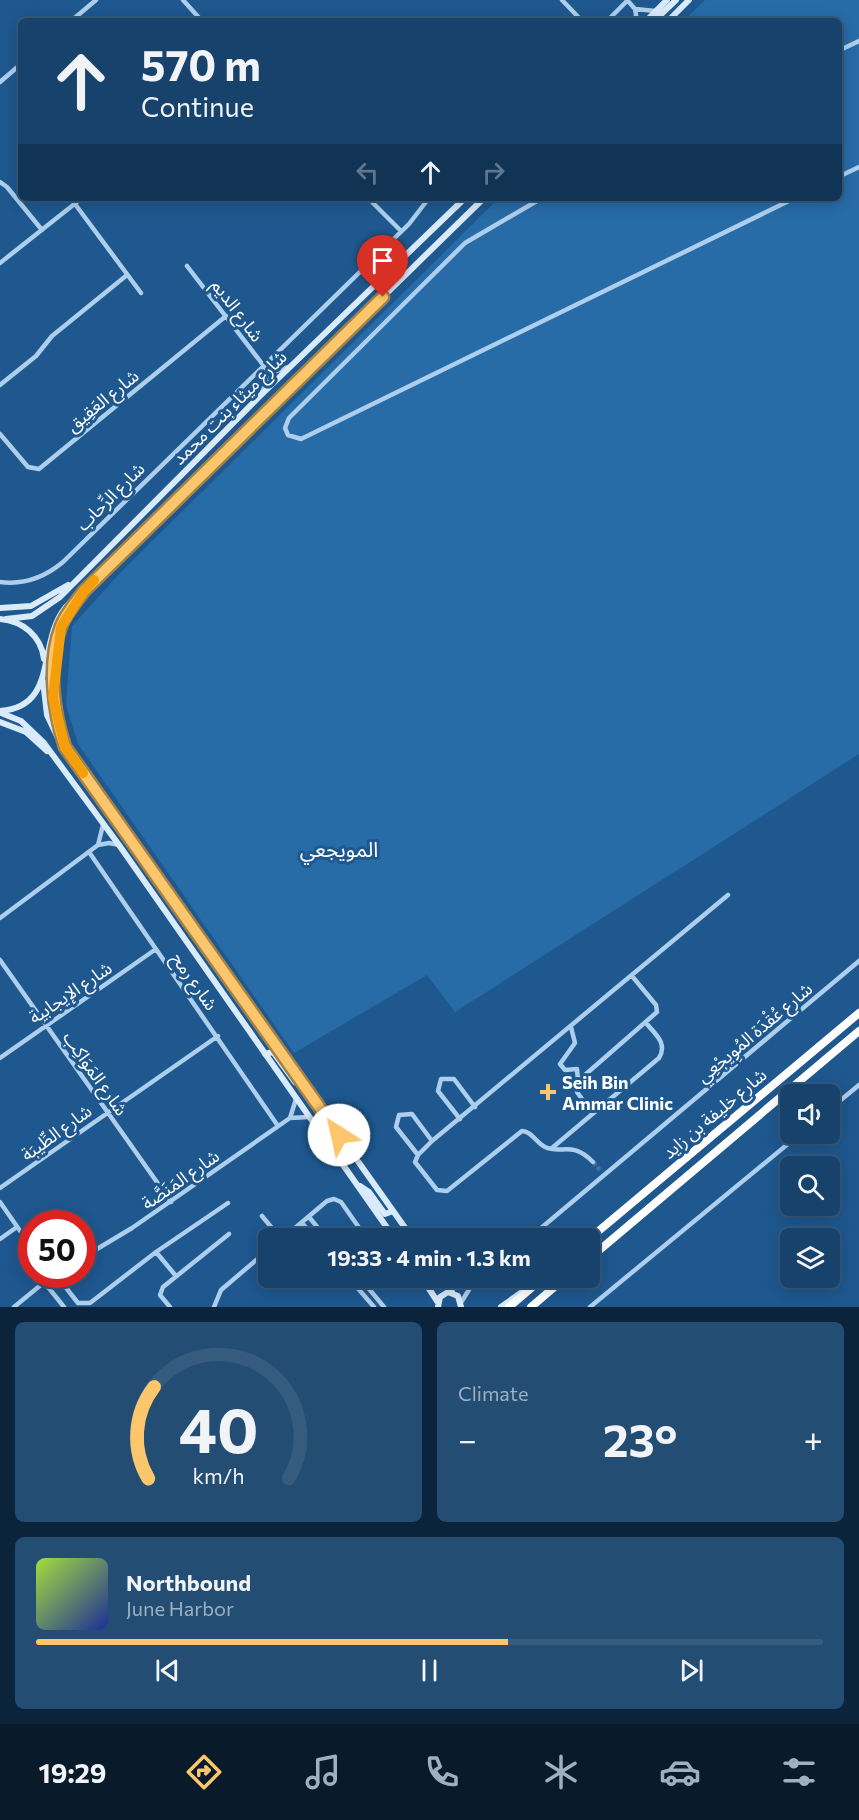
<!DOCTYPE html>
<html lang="en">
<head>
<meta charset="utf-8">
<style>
  body { margin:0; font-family:Commissioner,"Noto Sans Arabic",sans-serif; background:#234d73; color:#f1f3f6; height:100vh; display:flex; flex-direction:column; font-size:22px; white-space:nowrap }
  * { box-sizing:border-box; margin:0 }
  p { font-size:20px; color:#9eb0c1 }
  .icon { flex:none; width:33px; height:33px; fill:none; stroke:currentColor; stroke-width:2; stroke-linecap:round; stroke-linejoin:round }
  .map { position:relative; height:1307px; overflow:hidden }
  .sheet { display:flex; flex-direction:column; gap:15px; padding:15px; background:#0c243b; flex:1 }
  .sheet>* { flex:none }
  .banner { position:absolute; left:18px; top:18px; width:824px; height:183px; border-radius:9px; box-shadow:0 3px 15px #0003,0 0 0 2px #355b7e; background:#16426b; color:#f1f3f6; overflow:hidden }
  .tools { position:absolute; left:780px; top:1084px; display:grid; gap:12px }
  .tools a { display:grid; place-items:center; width:60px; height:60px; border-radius:9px; background:#16426b; box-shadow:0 3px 15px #0003,0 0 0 2px #355b7e; font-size:30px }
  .speed { position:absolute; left:18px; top:1210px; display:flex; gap:12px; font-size:30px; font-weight:700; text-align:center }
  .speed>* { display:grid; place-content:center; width:78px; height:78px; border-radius:50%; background:#16426b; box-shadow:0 3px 15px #0003,0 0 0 2px #355b7e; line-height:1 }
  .speed .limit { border:9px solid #d22; background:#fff; color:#111 }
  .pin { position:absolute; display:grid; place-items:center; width:51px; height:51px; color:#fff; margin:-62px -26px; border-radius:50% 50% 50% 0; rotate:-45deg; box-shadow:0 0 6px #0007 }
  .pin .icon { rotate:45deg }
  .me { position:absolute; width:66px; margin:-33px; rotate:325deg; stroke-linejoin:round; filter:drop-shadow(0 0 4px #0008) }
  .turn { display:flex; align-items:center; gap:21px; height:126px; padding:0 24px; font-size:27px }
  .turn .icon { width:78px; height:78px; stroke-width:2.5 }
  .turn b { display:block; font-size:42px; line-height:51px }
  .lanes { display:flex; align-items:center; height:57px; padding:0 24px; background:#0003; justify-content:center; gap:30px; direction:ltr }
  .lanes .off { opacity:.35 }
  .big { font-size:45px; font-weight:700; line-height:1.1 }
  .sheet .card { flex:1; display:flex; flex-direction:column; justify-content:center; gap:9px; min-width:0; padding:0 21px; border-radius:9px; background:#234d73 }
  .sheet .dial { align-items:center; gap:0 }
  .dial svg { height:156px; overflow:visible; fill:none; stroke:#355b7e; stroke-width:7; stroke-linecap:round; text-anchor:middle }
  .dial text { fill:#f1f3f6; stroke:none }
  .song { display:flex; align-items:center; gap:18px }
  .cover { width:72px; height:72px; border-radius:9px; background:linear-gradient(135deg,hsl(80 70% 55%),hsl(230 70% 35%)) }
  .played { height:6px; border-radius:3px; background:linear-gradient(90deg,#fcc76c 60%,#355b7e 60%) }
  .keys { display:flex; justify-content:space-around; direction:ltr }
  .heat { display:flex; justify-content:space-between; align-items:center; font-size:33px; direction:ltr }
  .sheet .tiles { flex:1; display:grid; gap:15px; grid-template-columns:1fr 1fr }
  .card:last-child { grid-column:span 2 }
  .trip { position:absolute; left:258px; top:1228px; width:342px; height:60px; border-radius:9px; background:#16426b; box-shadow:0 3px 15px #0003,0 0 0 2px #355b7e; font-weight:700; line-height:60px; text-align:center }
  .dock { display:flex; height:96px; justify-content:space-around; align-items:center; background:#091a2b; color:#9eb0c1 }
  .dock .icon { width:42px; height:42px }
  .dock .active { color:#fcc76c }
  .dock b { font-size:27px; color:#f1f3f6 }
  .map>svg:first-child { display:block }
</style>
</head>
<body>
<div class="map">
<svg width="859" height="1307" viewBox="0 0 859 1307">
  <rect width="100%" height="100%" fill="#1e588f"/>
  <!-- green -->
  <path fill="#276ba7" d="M 705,0 L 859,0 L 859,754 L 455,1012 L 427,975 L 294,1053 L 78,744 L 66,705 L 72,626 L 123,570 L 499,198 L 838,198 L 838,21 L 683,21 Z"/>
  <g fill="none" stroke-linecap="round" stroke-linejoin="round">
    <!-- street-tunnel -->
    <path stroke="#4071a0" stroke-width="4.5" stroke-dasharray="4.5 2" stroke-linecap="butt" d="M 593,1162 L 600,1170"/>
    <!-- street -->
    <path stroke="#adcfed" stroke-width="4.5" d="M 183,0 L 202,21
      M 562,0 L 582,21
      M 628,1 L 635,9 L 656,11
      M 635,9 L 637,21
      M 71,21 L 96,0
      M 607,21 L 628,0
      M 838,51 L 859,41
      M 0,82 L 21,64
      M 838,177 L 859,167
      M 0,182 L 7,187 L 42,230
      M 368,198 L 401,231
      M 542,198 L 465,243 L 289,418 L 285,428 L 288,435 L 301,439 L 795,198
      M 75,204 L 141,293
      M 0,263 L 82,198
      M 187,266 L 267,370 L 267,379 L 261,395
      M 267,370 L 273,372 L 289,367
      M 0,385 L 36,356 L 52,336 L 127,275
      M 0,434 L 28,467 L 39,469 L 226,316
      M 0,582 C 23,585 45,577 63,562 L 409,224 L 429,198
      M 98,845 L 103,825
      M 89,852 L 278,1126
      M 0,918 L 98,845 L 109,843 L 119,845
      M 0,960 L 171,1202
      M 571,1027 L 575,1043 L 560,1064 L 565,1070 L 577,1069 L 578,1081
      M 0,1058 L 156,949
      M 830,1109 L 859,1085
      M 592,1113 L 577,1092 L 578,1081 L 657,1012 L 656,1005 L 632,976
      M 290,1118 L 296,1099
      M 460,1119 L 438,1091 L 441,1079 L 454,1079 L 475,1107
      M 552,1148 L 659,1058 C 668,1043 655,1034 646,1023
      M 418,1155 L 396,1127 L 399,1115 L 412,1114 L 432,1141
      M 593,1162 C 571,1140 562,1155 545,1147 C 535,1142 533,1132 522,1131 L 447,1191 L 437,1190 L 415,1162 L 418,1155 L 432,1141 L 728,895
      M 0,1188 L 218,1036
      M 0,1202 L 32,1248
      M 262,1216 L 281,1239
      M 309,1217 L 327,1239
      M 302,1223 L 316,1239
      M 0,1239 L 17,1227
      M 282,1239 L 327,1201 L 334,1199 L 341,1202 L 367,1239
      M 528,1239 L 859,961
      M 156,1252 L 176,1276
      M 82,1258 L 132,1228 L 290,1118 L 309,1117
      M 56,1275 L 78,1303 L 90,1303 L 156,1252 L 228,1203
      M 349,1278 L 374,1307
      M 360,1278 L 384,1307
      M 44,1282 L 64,1307
      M 462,1301 L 470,1288 L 482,1278
      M 14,1307 L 53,1275
      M 170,1307 L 160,1295 L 163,1287 L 229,1234
      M 214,1307 L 221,1290 L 268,1250
      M 590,1307 L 800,1134"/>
    <!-- secondary -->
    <path stroke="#d9eafa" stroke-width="6" d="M 646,21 L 667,0
      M 654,21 L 676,0
      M 668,21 L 689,0
      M 0,608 L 31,606 L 68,585
      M 0,619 C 23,621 41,636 44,659
      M 6,619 L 32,616 L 60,597 L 261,395 L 465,198
      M 43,681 L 47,715 L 58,738 L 413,1239
      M 0,711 C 59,707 37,643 65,608 L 484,198
      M 1,713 L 21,721 L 44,743 L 119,845 L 395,1239
      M 0,722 L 26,732 L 47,751
      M 63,740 C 49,697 48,642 75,603
      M 265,1054 L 273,1052 L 295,1082 L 306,1088
      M 360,1186 L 369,1192 L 385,1214 L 393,1211
      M 422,1278 L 437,1301
      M 442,1278 L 452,1292
      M 438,1307 L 440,1297 L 448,1292 L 458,1296 L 461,1307
      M 501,1307 L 522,1292"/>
    <!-- highway -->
    <path stroke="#fff" stroke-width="8" d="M 589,1239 L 859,1013
      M 590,1258 L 859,1031
      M 509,1307 L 543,1278
      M 531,1307 L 565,1278"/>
  </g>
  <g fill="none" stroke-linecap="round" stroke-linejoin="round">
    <defs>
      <path id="route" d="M 339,1135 L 65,747 C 53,711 47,663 61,626 C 66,613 76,602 84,591 L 383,297"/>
    </defs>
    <!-- route casing -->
    <use href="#route" stroke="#a48146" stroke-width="15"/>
    <!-- route -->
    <use href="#route" stroke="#fcc76c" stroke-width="10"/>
    <!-- slow -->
    <path stroke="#f59e0b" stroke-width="10" d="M 83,773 L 65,747 L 53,698 L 61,627 L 84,591 L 94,580"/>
  </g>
  <!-- markers -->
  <path fill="#fcc76c" stroke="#1e588f" stroke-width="2" d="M545 1083h6v6h6v6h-6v6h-6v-6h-6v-6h6z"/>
  <g text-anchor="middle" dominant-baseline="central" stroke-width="6" stroke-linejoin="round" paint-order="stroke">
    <!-- street labels -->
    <g font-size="18" fill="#fff" stroke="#1e588f">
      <text transform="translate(238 310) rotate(53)">شارع الديم</text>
      <text transform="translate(102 400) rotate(-39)">شارع العَقِيق</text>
      <text transform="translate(229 407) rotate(-45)">شارع ميثاء بنت محمد</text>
      <text transform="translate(110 496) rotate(-45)">شارع الرِّحاب</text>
      <text transform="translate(195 981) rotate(55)">شارع رمح</text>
      <text transform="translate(70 992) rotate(-34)">شارع الإيجابية</text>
      <text transform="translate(754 1032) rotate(-40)">شارع عُقْدَة المُوِيجْعِي</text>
      <text transform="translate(96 1073) rotate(55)">شارع المَوَاكِب</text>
      <text transform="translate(714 1113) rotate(-40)">شارع خليفة بن زايد</text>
      <text transform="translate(56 1132) rotate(-36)">شارع الطِّيبَة</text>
      <text transform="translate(180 1179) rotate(-35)">شارع المَنَصَّة</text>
    </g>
    <!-- poi labels -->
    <g font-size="18" font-weight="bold" fill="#fff" stroke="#1e588f" text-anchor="start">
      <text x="562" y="1082">Seih Bin<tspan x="562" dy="21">Ammar Clinic</tspan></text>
    </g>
    <!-- quarter labels -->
    <g font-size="21" fill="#fff" stroke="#1e588f">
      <text x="339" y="848">المويجعي</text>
    </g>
  </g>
</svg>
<div class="tools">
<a><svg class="icon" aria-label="sound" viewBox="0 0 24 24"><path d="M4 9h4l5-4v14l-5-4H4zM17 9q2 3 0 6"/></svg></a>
<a><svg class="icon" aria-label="search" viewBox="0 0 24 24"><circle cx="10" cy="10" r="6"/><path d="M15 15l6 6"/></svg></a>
<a><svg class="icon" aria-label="layers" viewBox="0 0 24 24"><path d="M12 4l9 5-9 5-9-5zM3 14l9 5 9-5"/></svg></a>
</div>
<div class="speed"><div class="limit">50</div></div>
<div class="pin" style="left:383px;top:297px;background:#d93025"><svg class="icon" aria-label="arrive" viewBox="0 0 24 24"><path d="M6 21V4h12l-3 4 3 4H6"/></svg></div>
<svg class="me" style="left:339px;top:1135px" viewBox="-20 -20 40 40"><circle r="19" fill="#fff"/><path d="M0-13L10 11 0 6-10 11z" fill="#fcc76c"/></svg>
<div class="trip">19:33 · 4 min · 1.3 km</div>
<div class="banner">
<div class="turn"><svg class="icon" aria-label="ahead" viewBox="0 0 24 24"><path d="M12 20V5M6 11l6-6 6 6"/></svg><div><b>570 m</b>Continue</div></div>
<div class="lanes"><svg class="icon off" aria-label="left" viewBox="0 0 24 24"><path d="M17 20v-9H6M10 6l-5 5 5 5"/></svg><svg class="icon" aria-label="ahead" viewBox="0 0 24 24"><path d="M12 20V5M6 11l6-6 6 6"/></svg><svg class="icon off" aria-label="right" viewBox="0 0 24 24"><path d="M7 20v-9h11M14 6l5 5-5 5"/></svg></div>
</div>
</div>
<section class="sheet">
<div class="tiles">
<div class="card dial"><svg viewBox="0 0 100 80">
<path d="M14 69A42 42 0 1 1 86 69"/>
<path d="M14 69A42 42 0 0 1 17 22" stroke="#fcc76c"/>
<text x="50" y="56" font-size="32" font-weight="700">40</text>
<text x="50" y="72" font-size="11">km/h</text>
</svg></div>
<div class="card"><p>Climate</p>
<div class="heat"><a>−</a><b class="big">23°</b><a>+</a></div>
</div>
<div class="card">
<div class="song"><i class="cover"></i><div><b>Northbound</b><p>June Harbor</p></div></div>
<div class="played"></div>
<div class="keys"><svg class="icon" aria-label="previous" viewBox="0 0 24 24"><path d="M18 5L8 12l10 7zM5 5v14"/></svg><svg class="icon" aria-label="pause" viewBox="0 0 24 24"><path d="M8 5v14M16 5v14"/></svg><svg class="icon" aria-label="next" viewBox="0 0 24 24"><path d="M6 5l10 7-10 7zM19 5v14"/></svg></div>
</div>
</div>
</section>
<nav class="dock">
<b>19:29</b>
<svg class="icon active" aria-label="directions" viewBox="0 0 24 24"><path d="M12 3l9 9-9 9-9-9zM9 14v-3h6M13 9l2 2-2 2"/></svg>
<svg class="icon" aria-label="music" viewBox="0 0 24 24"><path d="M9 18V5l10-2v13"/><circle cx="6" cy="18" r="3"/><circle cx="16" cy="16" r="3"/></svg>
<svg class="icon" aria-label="phone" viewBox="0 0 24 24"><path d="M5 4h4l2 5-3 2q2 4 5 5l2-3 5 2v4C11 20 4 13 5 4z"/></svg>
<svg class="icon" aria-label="climate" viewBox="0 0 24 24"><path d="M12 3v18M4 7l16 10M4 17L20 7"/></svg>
<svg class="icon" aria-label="car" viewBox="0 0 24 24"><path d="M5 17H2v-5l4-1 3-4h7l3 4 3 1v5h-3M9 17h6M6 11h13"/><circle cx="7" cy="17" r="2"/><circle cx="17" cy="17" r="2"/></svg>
<svg class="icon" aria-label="filters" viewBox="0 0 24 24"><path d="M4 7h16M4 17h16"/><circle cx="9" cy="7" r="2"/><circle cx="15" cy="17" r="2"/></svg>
</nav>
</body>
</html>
